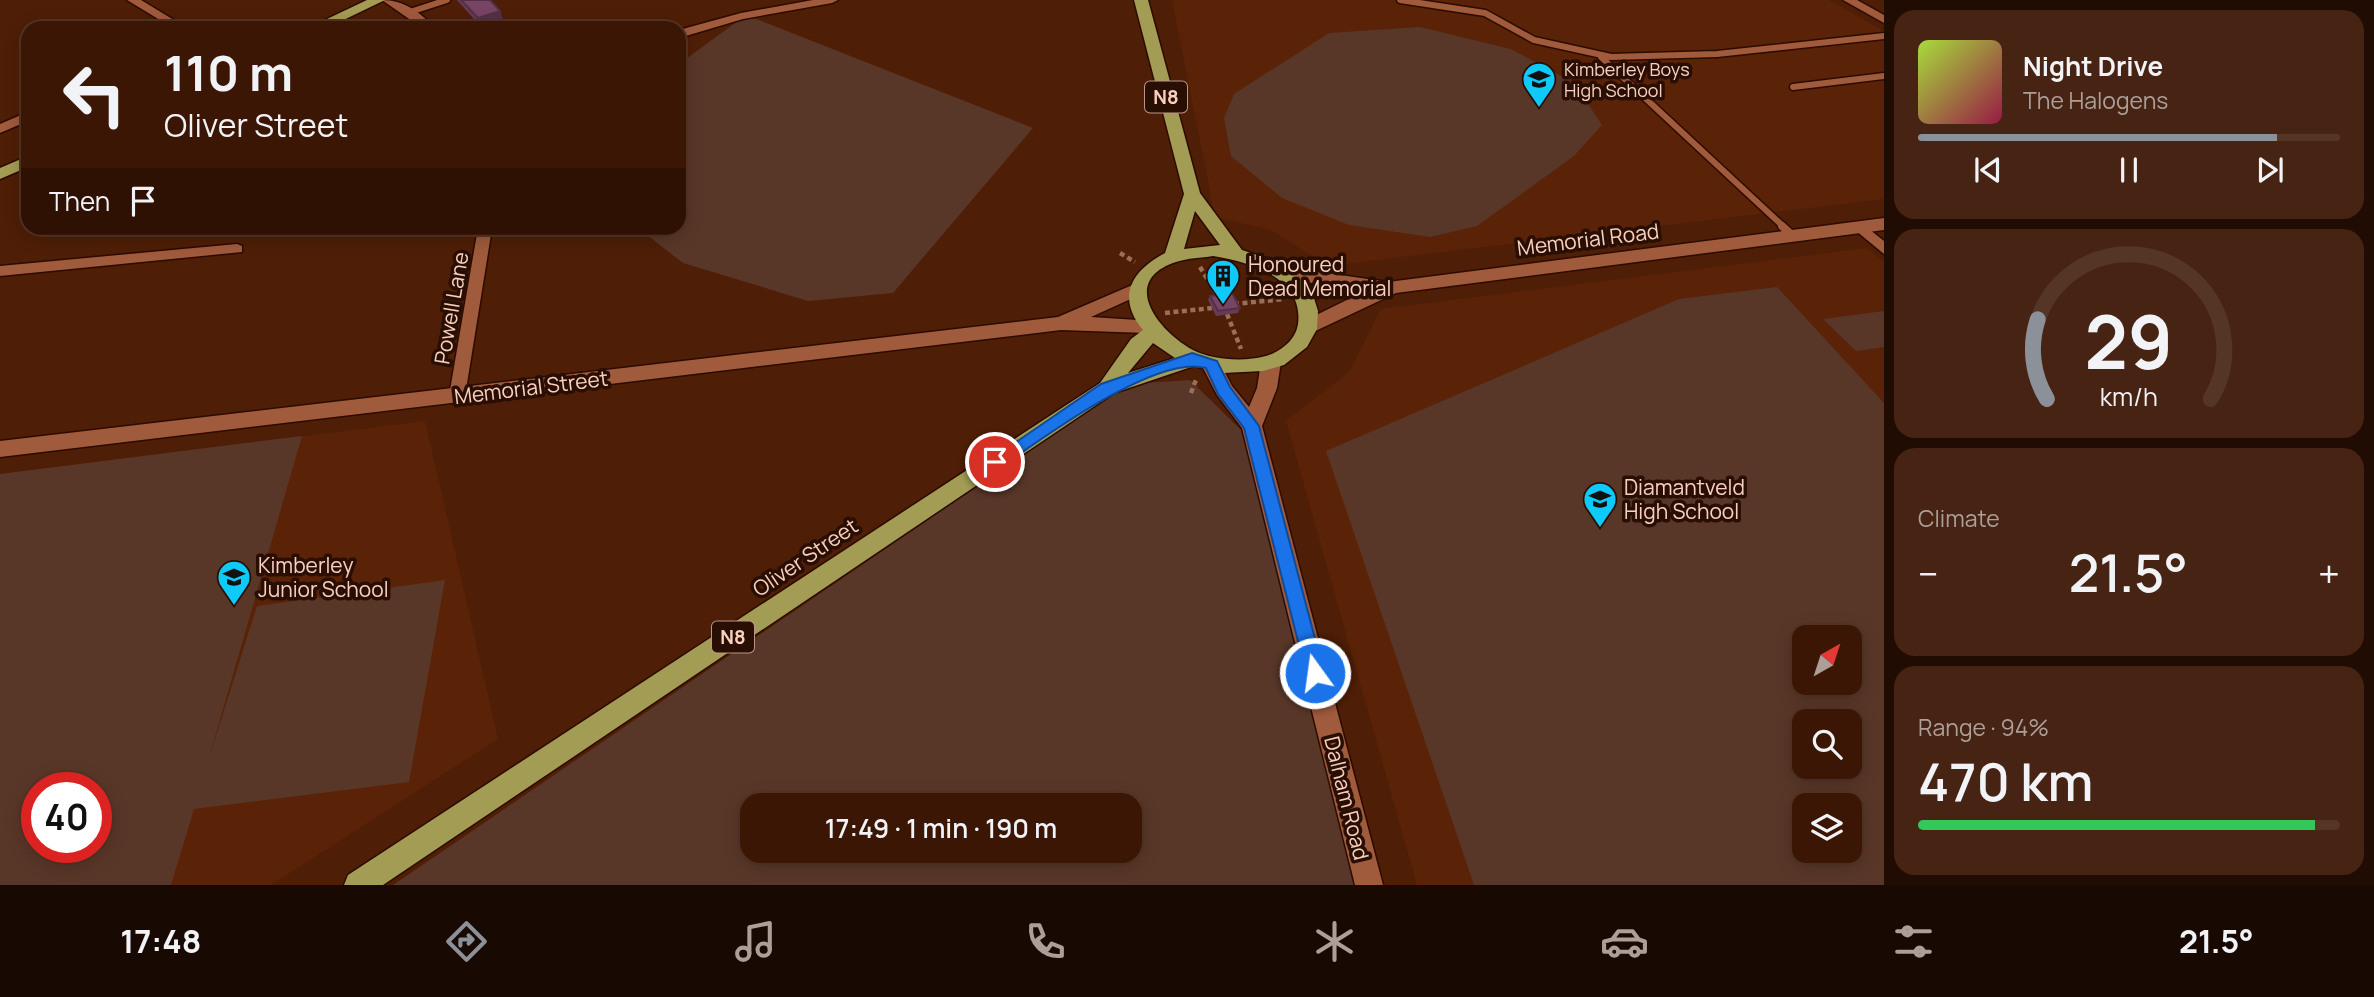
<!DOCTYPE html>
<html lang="en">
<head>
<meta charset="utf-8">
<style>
  body { margin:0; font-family:Manrope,sans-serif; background:#462313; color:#f1f3f6; height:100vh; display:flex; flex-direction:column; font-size:26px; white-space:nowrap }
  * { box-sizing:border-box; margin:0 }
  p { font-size:23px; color:#ac9f9a }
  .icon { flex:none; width:38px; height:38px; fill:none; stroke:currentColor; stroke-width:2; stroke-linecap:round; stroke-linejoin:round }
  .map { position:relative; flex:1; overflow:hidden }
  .panel { display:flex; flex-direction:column; gap:10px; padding:10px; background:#200c02; width:490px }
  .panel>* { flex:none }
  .banner { position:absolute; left:21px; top:21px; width:665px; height:214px; border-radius:21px; box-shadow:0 4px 18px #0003,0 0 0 2px #543526; background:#3b1604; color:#f1f3f6; overflow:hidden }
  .needle { width:46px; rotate:39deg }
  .buttons { position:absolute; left:1792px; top:625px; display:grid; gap:14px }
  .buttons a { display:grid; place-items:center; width:70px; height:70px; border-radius:14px; background:#3b1604; box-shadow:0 4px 18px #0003,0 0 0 2px #543526; font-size:35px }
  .speed { position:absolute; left:21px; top:772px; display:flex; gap:14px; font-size:35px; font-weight:700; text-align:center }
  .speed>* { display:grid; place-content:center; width:91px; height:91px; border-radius:50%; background:#3b1604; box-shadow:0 4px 18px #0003,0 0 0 2px #543526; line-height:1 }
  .speed .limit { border:10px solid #d22; background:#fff; color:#111 }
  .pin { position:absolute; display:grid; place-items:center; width:60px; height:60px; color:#fff; margin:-30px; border:4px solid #fff; border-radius:50%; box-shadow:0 2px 7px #0007 }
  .me { position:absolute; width:77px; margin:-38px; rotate:346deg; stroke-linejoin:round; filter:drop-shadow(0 0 5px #0008) }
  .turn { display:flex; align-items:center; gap:24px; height:147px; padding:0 28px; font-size:32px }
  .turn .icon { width:91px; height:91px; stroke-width:2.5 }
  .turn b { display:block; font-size:49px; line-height:60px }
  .then { display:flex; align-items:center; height:66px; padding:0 28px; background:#0003; gap:14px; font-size:26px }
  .big { font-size:52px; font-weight:600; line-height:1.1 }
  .panel .widget { flex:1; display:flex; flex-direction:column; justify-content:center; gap:10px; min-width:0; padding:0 24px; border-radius:21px; background:#462313 }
  .panel .dial { align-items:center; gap:0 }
  .dial svg { height:182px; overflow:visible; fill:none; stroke:#543526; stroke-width:7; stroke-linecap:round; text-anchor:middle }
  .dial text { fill:#f1f3f6; stroke:none }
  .song { display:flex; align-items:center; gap:21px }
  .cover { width:84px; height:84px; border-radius:10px; background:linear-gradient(135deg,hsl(80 70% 55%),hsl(340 70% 35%)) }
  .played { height:7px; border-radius:4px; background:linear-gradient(90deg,#8c9099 85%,#543526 85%) }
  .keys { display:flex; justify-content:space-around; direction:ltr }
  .heat { display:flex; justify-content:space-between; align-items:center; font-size:38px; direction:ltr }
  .charge { height:10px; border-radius:5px; background:linear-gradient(90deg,#34c759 94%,#543526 0) }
  .trip { position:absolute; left:740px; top:793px; width:402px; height:70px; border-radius:21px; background:#3b1604; box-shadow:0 4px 18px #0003,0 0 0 2px #543526; font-weight:600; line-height:70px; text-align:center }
  .tab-bar { display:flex; height:112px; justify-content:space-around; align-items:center; background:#180902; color:#ac9f9a }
  .tab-bar .icon { width:49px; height:49px }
  .tab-bar .selected { color:#8c9099 }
  .tab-bar b { font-size:32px; color:#f1f3f6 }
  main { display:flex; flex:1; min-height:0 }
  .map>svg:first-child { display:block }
</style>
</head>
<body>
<main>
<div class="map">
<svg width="1884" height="885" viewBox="0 0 1884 885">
  <rect width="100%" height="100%" fill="#4f1e06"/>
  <!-- built -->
  <path fill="#5a2207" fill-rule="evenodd" d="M 1172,0 L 1829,0 L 1884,31 L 1884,199 L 1327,266 L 1271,230 L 1215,217 Z
    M 1867,248 L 1884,262 L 1884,885 L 1417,885 L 1286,421 L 1349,372 L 1381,309 ZM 1804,637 L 1850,637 L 1850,682 L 1804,682 ZM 1804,721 L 1850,721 L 1850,766 L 1804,766 ZM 1804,805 L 1850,805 L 1850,850 L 1804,850 Z
    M 425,421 L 498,739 L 271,885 L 0,885 L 0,474 ZM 37,788 L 96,788 L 96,847 L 37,847 Z"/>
  <!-- green -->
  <path fill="#593728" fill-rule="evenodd" d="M 746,15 L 1033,128 L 893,293 L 808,301 L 683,263 L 638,228 L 679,228 L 679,64 Z
    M 1420,27 L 1511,49 L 1574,83 L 1602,125 L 1574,156 L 1477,226 L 1430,237 L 1349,225 L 1282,198 L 1231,156 L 1224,118 L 1234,94 L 1329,33 Z
    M 1777,287 L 1884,403 L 1884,885 L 1474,885 L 1326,451 L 1679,299 ZM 1850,637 L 1850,682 L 1804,682 L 1804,637 ZM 1850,721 L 1850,766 L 1804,766 L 1804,721 ZM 1850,805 L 1850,850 L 1804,850 L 1804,805 Z
    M 1884,311 L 1884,347 L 1856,351 L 1823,319 Z
    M 1190,380 L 1241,430 L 1363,885 L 393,885 L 1127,384 ZM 752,805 L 1130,805 L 1130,850 L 752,850 Z
    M 302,436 L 208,761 L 257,606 L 445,580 L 409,782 L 194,809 L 171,885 L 0,885 L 0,474 ZM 37,788 L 96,788 L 96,847 L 37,847 Z"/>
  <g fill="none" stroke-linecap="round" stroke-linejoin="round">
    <defs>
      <path id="lane-far1" d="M 1400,0 L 1485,13 L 1534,40 L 1611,57 L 1717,54 L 1884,36
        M 410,12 L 447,0
        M 1601,57 L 1784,227
        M 1793,87 L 1884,76"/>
      <path id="lane" d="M 1782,226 L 1793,236
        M 173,228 L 204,228"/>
      <path id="street" d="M 127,0 L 141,0 L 187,28 L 173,28 Z
        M 382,0 C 404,0 420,12 435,28 L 422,28 Z
        M 813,0 L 838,0 L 832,3 L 743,19 L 679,38 L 679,30 L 741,13 Z
        M 1843,0 L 1857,0 L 1884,15 L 1884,23 Z
        M 28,112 L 28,121 L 0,133 L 0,124 Z
        M 1860,222 L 1884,241 L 1884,254 L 1855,230 L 1855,224 Z
        M 478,228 L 492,228 L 465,396 L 457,402 L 449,396 Z
        M 237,244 L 242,246 L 242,252 L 0,276 L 0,266 Z"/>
      <path id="secondary" d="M 1884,218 L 1884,230 L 1396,293 L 1307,335 L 1300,333 L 1297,328 L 1300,323 L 1365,291 L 1279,278 L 1270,272 L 1279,266 L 1388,282 Z
        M 1137,283 L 1146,289 L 1144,293 L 1091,317 L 1153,321 L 1156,326 L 1146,333 L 1061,330 L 0,457 L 0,441 L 1058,317 Z
        M 1271,355 L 1281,362 L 1277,388 L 1262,426 L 1383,885 L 1355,885 L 1242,428 L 1217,395 L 1201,364 L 1204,359 L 1218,359 L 1232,386 L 1249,407 L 1257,388 L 1261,362 Z"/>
      <path id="highway" d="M 367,0 L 385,0 L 327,28 L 308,28 Z
        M 1134,0 L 1148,0 L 1200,193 L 1242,250 L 1269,259 L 1300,278 L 1313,295 L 1318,311 L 1317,329 L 1307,347 L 1284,365 L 1263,371 L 1223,373 L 1194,366 L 1114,393 L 383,885 L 344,885 L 348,875 L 1100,383 L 1131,339 L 1143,330 C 1116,297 1131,271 1165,253 L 1184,194 ZM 1195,211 L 1220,245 L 1184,249 ZM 1213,256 C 1250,262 1304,278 1298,324 C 1296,340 1280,352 1266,356 C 1244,362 1212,360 1193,350 C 1159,332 1118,281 1176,262 C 1188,258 1201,258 1213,256 ZM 1153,343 L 1175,358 L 1128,373 Z
        M 28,156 L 28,167 L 0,179 L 0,168 Z"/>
    </defs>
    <!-- lane-far1 casing -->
    <use href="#lane-far1" stroke="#2d0b00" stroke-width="9"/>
    <!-- lane casing -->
    <use href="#lane" stroke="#2d0b00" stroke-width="11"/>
    <!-- street casing -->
    <use href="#street" stroke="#2d0b00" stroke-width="3"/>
    <!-- secondary casing -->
    <use href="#secondary" stroke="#2d0b00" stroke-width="3"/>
    <!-- highway casing -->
    <use href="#highway" stroke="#2d0b00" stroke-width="3"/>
    <!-- path -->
    <path stroke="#9b6e59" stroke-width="4.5" stroke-dasharray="5 3.5" stroke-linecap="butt" d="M 1120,253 L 1135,262
      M 1200,267 L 1219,298
      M 1234,304 L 1285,299
      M 1165,313 L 1212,308
      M 1227,314 L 1241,349
      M 1191,393 L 1197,377"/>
    <!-- lane-far1 -->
    <use href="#lane-far1" stroke="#a05a3c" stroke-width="6"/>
    <!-- lane -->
    <use href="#lane" stroke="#a05a3c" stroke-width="8"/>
    <!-- street -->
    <use href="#street" fill="#a05a3c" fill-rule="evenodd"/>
    <!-- secondary -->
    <use href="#secondary" fill="#a05a3c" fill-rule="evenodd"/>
    <!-- highway -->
    <use href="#highway" fill="#a39c54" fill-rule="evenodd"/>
  </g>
  <!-- wall -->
  <path fill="#673a56" d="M 457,0 L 490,0 L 500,11 L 503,20 L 481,27 Z
    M 1210,296 L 1240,308 L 1238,313 L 1216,316 L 1208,300 Z"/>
  <!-- shaded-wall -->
  <path fill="#543046" d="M 500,11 L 503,20 L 481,27 L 478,18 Z"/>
  <!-- building -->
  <path fill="#784464" stroke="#543046" stroke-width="2" d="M 461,0 L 490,0 L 500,11 L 478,18 Z
    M 1232,293 L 1240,308 L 1218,311 L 1210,296 Z"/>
  <!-- route -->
  <path fill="#1a73e8" stroke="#114b97" stroke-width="2" d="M 1192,353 L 1217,361 L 1230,387 L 1259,426 L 1324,673 L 1322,679 L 1315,681 L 1308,679 L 1306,673 L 1244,428 L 1218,394 L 1206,368 C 1156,354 1043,438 1001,467 L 995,469 L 987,462 L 1101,384 Z"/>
  <!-- icons -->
  <defs>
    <symbol id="school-pin" viewBox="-11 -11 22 30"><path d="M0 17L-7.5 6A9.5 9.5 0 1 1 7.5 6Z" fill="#0ecafa" stroke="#290e03"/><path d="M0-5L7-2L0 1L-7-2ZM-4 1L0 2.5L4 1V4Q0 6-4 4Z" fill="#111"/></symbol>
    <symbol id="building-pin" viewBox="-11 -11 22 30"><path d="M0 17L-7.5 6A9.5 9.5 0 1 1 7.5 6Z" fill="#0ecafa" stroke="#290e03"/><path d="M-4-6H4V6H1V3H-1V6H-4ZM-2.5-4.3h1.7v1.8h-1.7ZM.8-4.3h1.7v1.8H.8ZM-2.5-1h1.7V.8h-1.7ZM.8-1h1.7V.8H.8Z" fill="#111"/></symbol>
  </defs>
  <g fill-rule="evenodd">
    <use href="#school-pin" x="1520" y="60" width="38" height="52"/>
    <use href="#building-pin" x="1204" y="257" width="38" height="52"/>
    <use href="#school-pin" x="1581" y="480" width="38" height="52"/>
    <use href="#school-pin" x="215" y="558" width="38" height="52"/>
  </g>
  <g text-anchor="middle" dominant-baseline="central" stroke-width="7" stroke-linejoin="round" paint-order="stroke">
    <!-- far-poi labels -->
    <g font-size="18" fill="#f9d0c0" stroke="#290e03" text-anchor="start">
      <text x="1564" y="69">Kimberley Boys<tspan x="1564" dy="21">High School</tspan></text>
    </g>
    <!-- shield labels -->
    <g fill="#290e03" stroke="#bb9687" stroke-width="2">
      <rect x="1145" y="81.5" width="42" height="31" rx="5"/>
      <rect x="712" y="621.5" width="42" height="31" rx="5"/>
    </g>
    <g font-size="19" font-weight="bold" fill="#f9d0c0">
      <text x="1166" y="97">N8</text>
      <text x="733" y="637">N8</text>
    </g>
    <!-- street labels -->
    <g font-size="21" fill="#f9d0c0" stroke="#290e03">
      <text transform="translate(1588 239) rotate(-7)">Memorial Road</text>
      <text transform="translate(451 308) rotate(-80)">Powell Lane</text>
      <text transform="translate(531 387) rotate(-7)">Memorial Street</text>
      <text transform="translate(805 557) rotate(-34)">Oliver Street</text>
      <text transform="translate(1347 798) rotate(76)">Dalham Road</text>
    </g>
    <!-- poi labels -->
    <g font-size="21" fill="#f9d0c0" stroke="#290e03" text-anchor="start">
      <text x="1248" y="264">Honoured<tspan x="1248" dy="24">Dead Memorial</tspan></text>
      <text x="1624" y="487">Diamantveld<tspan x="1624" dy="24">High School</tspan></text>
      <text x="258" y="565">Kimberley<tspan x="258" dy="24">Junior School</tspan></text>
    </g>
  </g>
</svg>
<div class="buttons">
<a><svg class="needle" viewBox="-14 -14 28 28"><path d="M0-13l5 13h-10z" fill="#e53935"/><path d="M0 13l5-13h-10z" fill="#ac9f9a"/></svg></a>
<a><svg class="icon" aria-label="search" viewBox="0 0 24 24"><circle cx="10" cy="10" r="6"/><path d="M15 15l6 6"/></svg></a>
<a><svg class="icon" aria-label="layers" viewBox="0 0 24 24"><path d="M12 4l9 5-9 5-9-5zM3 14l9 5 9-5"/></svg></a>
</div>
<div class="speed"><div class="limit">40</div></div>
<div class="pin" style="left:995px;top:462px;background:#d93025"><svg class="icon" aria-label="arrive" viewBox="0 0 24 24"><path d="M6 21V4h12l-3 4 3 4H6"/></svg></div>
<svg class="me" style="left:1315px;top:673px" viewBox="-20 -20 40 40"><circle r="17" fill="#1a73e8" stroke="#fff" stroke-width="3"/><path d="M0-11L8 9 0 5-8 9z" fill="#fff"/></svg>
<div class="trip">17:49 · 1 min · 190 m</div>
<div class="banner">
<div class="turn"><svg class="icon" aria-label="left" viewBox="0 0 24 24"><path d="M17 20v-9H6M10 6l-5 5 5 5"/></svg><div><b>110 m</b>Oliver Street</div></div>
<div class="then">Then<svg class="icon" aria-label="arrive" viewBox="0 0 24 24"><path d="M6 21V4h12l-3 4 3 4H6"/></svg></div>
</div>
</div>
<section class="panel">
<div class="widget">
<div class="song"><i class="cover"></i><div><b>Night Drive</b><p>The Halogens</p></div></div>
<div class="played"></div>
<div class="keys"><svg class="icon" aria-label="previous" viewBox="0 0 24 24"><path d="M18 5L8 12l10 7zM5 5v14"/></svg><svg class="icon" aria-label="pause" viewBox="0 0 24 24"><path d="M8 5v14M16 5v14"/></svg><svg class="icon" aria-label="next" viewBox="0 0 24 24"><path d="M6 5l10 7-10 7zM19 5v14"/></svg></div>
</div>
<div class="widget dial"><svg viewBox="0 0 100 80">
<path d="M14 69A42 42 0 1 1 86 69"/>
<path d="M14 69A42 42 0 0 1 10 34" stroke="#8c9099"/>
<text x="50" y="56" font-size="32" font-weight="700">29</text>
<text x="50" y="72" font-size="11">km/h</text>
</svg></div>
<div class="widget"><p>Climate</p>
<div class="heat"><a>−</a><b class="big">21.5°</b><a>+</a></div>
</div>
<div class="widget"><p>Range · 94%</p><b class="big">470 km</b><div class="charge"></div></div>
</section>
</main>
<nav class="tab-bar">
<b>17:48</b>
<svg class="icon selected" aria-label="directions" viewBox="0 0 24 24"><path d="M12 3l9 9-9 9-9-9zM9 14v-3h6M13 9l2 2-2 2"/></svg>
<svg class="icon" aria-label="music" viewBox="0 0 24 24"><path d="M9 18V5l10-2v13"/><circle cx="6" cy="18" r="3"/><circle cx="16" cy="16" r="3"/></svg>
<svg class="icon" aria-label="phone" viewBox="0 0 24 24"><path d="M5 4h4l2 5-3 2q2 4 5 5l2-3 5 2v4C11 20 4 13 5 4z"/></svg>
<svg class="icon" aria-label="climate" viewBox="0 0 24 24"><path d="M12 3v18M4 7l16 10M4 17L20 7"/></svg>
<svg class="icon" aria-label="car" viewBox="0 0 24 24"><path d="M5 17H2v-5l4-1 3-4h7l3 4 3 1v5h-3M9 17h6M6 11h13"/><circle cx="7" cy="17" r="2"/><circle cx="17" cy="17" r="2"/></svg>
<svg class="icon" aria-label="filters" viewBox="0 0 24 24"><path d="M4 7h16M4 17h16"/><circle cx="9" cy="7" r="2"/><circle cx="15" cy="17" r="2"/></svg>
<b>21.5°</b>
</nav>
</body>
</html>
